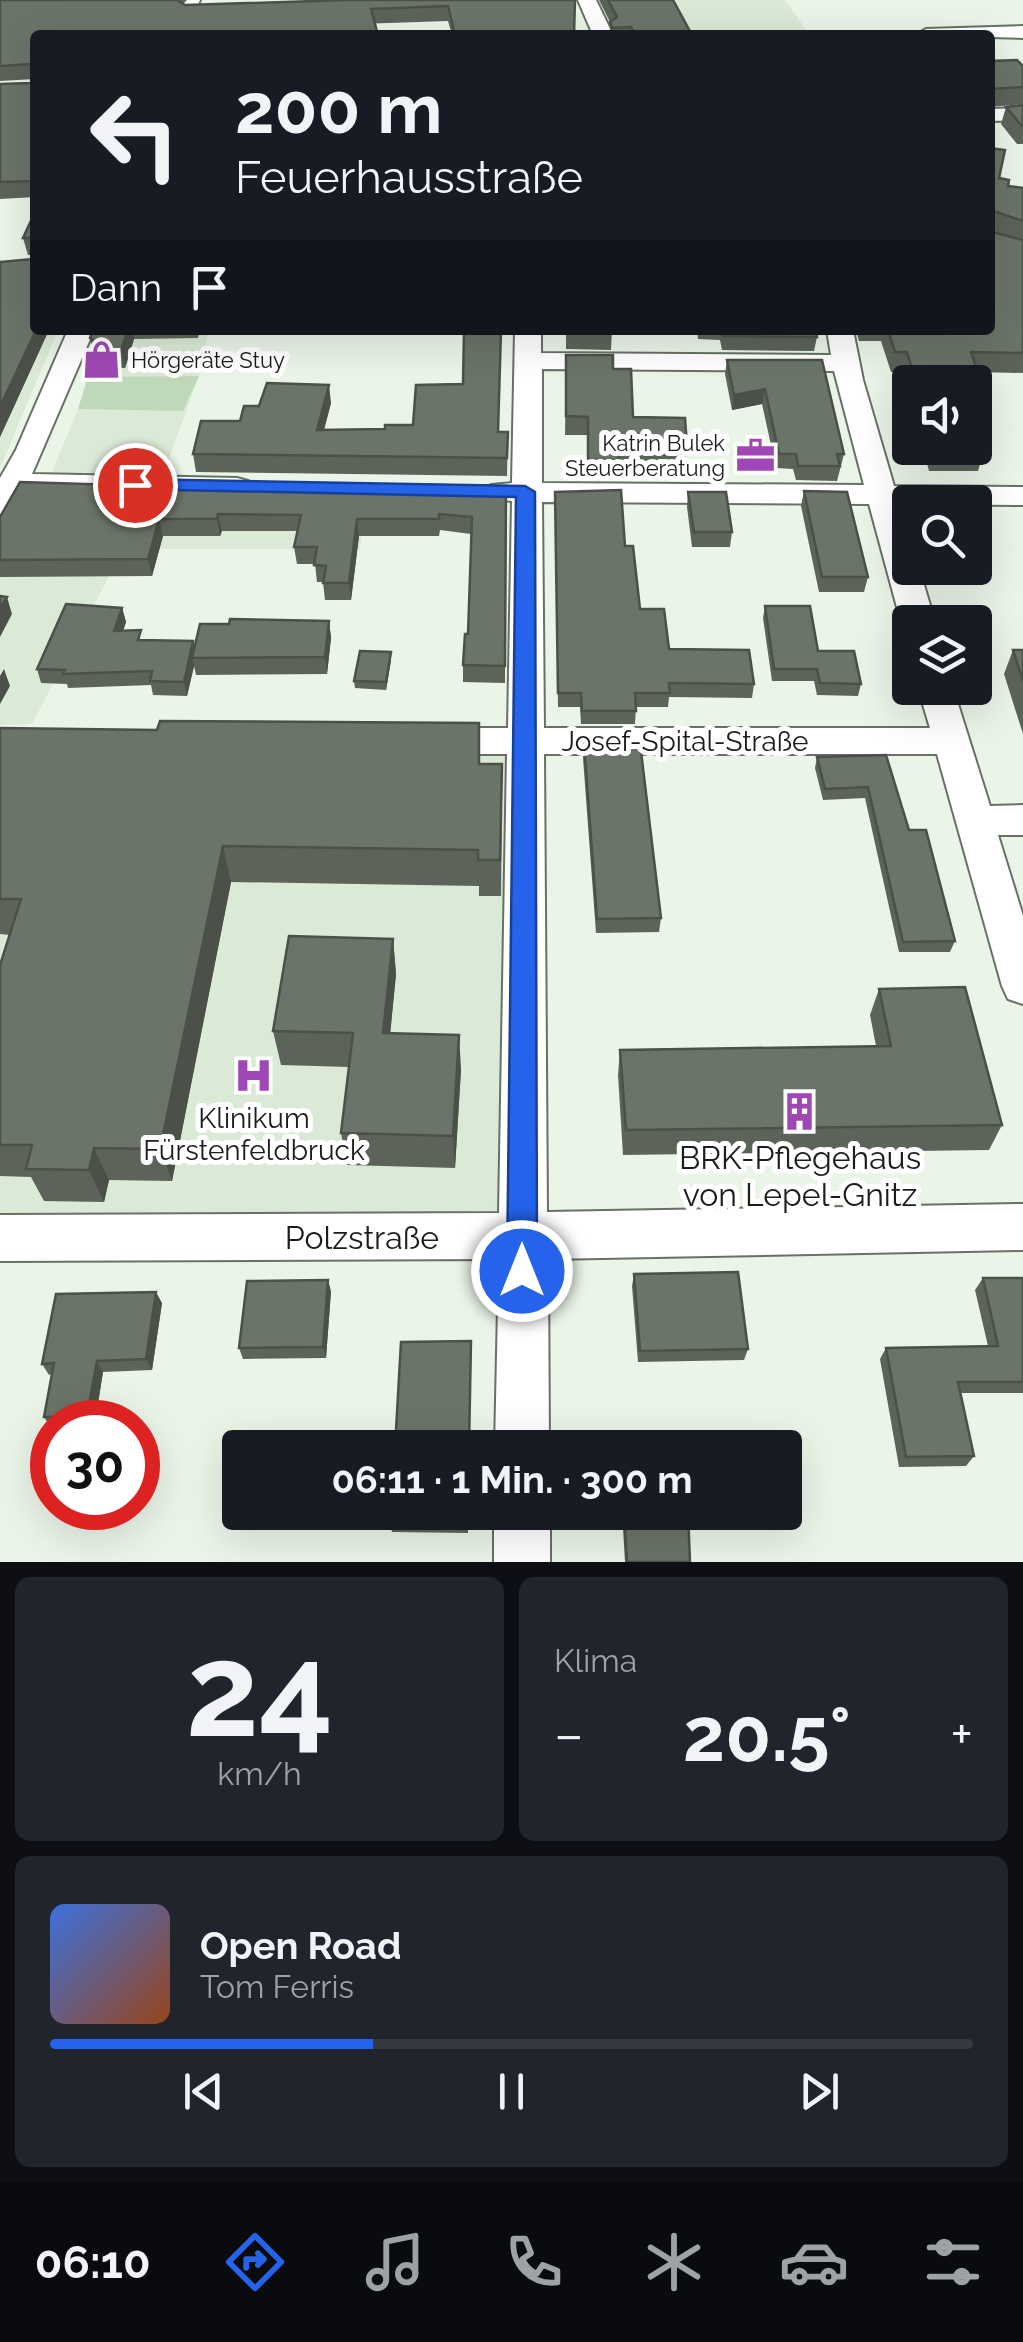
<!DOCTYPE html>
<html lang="de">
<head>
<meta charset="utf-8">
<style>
  body { margin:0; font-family:Raleway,sans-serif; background:#20242c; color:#f1f3f6; height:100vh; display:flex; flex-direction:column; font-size:38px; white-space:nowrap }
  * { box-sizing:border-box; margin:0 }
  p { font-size:32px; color:#9ea1a6 }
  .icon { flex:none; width:55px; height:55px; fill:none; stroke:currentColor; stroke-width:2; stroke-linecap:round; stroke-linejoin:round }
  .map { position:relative; height:1562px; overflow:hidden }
  .sheet { display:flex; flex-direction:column; gap:15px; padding:15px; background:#0d0f14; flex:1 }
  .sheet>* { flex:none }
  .banner { position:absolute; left:30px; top:30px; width:965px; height:305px; border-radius:10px; box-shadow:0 10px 40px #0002; background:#171b24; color:#f1f3f6; overflow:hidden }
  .buttons { position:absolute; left:892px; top:365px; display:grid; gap:20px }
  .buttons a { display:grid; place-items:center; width:100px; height:100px; border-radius:10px; background:#171b24; box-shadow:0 10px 40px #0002; font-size:50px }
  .speed { position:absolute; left:30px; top:1400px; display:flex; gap:20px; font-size:50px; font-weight:700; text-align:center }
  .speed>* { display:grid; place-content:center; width:130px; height:130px; border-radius:50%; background:#171b24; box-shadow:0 10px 40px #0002; line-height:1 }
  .speed .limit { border:15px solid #d22; background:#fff; color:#111 }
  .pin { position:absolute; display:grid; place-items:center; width:85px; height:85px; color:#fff; margin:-42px; border:5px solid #fff; border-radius:50%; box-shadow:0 2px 10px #0007 }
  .me { position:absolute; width:110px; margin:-55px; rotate:0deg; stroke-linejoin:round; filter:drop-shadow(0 0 8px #0008) }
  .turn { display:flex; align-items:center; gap:35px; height:210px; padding:0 40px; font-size:45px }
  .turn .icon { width:130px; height:130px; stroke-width:2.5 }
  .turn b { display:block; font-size:70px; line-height:85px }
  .then { display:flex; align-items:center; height:95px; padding:0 40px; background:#0003; gap:20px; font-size:38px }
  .big { font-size:75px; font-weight:700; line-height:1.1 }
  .sheet .card { flex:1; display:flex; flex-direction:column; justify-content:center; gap:15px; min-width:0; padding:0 35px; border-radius:15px; background:#20242c }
  .sheet .dial { align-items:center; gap:0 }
  .dial b { font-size:130px; line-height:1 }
  .song { display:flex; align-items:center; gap:30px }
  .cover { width:120px; height:120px; border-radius:15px; background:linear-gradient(135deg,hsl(220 70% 55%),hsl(20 70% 35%)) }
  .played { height:10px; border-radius:5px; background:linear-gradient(90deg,#2563eb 35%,#363941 35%) }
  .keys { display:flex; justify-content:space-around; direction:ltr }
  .heat { display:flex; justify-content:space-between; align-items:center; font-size:55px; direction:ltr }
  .sheet .tiles { flex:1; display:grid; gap:15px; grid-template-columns:1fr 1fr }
  .card:last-child { grid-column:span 2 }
  .trip { position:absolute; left:222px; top:1430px; width:580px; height:100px; border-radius:10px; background:#171b24; box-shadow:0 10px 40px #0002; font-weight:700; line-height:100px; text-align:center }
  .tab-bar { display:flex; height:160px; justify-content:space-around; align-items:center; background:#090b0e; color:#9ea1a6 }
  .tab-bar .icon { width:70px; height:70px }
  .tab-bar .current { color:#2563eb }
  .tab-bar b { font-size:45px; color:#f1f3f6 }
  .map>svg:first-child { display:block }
</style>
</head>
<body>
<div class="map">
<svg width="1023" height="1562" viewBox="0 0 1023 1562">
  <rect width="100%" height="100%" fill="#eaf4e7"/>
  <!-- built -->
  <path fill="#daead6" d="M 594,0 L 785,0 L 807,31 L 609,35 Z
    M 0,273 L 35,330 L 58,330 L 0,468 Z
    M 102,330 L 209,330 L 199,376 L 162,477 L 51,475 L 78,409 Z
    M 367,494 L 360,549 L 123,549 L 32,724 L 0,725 L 0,529 Z
    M 512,752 L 506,1222 L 0,1222 L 0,753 Z"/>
  <!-- green -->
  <path fill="#c0d8ba" d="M 199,376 L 183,411 L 78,409 L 88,377 Z"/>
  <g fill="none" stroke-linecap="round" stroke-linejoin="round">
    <defs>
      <path id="minor" d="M 182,0 L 200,0 L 185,35 L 165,35 Z
        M 578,0 L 596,0 L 613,35 L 593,35 Z
        M 1023,26 L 1023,38 L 916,35 L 926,29 Z
        M 1023,108 L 1023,120 L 990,121 L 990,109 Z
        M 68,330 L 94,330 L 32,474 L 237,478 L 248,481 L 252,487 L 248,493 L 22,492 L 11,512 L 0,514 L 0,478 L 16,450 Z
        M 515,330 L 541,330 L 541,353 L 831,355 L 827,330 L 853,330 L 863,380 L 894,486 L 1023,487 L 1023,505 L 900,504 L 910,538 L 910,568 L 919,568 L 935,622 L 910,622 L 910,631 L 901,622 L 869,504 L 542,502 L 544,728 L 930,728 L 918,688 L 953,688 L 990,806 L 1023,805 L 1023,835 L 998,835 L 1023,916 L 1023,1004 L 1008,999 L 1002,986 L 937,754 L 544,754 L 547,1212 L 1023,1204 L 1023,1250 L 548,1259 L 549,1448 L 495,1448 L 499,1259 L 0,1261 L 0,1215 L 499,1213 L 507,754 L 428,754 L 415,750 L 410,741 L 415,732 L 428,728 L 508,728 L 512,501 L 491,499 L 487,492 L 491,485 L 512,483 ZM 542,369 L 834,371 L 864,485 L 542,483 Z
        M 494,1512 L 550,1512 L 550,1562 L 494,1562 Z"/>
    </defs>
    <!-- minor casing -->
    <use href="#minor" stroke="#687166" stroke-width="4"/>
    <!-- minor -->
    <use href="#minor" fill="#fff" fill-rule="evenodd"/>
  </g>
  <!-- wall -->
  <path fill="#5c6459" d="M 0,0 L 218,0 L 187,0 L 183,4 L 185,5 L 575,0 L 574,35 L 452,35 L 448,21 L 35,35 L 35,197 L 0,199 L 0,84 L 31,83 L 35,79 L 0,81 Z
    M 599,0 L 673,0 L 692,35 L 610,35 L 610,22 Z
    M 990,61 L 1023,66 L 1023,104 L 990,107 Z
    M 1023,105 L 1023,144 L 1017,144 L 1001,124 L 1006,107 Z
    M 990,148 L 999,178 L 1008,186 L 1023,188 L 1023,373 L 974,372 L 971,382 L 910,382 L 910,400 L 902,372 L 891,372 L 881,341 L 859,341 L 856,330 L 990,330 Z
    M 35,212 L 35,330 L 52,330 L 51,332 L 48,332 L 0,437 L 0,262 L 33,259 L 33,255 L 28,255 L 23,238 Z
    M 93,330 L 200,330 L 198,338 L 134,339 L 125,368 L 113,368 L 94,356 L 90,338 Z
    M 566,330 L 612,330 L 611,350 L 566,349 Z
    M 697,330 L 816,330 L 817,337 L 814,351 L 722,350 L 720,340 L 698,339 Z
    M 566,355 L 613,369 L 633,417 L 687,446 L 685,464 L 619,463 L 618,478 L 587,478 L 587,435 L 565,435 Z
    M 727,360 L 844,454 L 837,481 L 796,480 L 793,469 L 776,468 L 762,404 L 732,410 L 725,374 Z
    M 463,384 L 498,432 L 508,432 L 507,476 L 196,472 L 193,454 L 240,421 L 331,403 L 324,430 L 385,429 L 413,425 Z
    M 923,448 L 975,448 L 984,451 L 978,471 L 929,471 Z
    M 506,486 L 505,683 L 463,682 L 463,665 L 468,634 L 471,534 L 440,530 L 439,536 L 359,536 L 351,600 L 325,600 L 323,582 L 317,582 L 315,564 L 297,564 L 294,547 L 298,531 L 222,531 L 220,536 L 163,536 L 152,576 L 0,577 L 0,517 L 185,487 Z
    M 804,491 L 868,577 L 864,592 L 819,592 L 801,506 Z
    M 688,492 L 732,532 L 730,547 L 692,547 L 687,507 Z
    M 555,506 L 625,546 L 640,609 L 669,649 L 754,684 L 752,698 L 669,697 L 668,707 L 636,707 L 635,724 L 581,724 L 580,707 L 558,707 Z
    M 765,606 L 818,651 L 861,684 L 858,696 L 817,695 L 814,681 L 772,681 L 763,618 Z
    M 122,608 L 126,622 L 123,631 L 143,640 L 193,641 L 195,647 L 229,624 L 329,621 L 331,638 L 327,674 L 196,675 L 194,666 L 187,696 L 153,695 L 151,685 L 68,688 L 67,684 L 41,683 L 37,669 Z
    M 1013,650 L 1023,650 L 1023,734 L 1004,674 Z
    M 391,652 L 391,660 L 386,690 L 355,688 L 354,681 Z
    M 0,728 L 480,764 L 502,801 L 501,896 L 479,896 L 479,886 L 231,882 L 172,1181 L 109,1180 L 104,1202 L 44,1201 L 31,1177 L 0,1176 L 0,965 L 10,935 L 0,934 Z
    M 584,743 L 661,918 L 659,932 L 596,933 L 583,758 Z
    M 886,755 L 909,830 L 955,941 L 950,952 L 899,952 L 865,798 L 823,800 L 815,768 L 817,757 Z
    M 393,939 L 396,974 L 390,1033 L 461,1069 L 455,1168 L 347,1165 L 341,1133 L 349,1067 L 281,1065 L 273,1031 Z
    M 879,989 L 1002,1125 L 989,1150 L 623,1155 L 618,1075 L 620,1050 L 876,1046 L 870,1015 Z
    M 634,1274 L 748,1349 L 744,1360 L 638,1362 L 632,1286 Z
    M 983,1278 L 1023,1278 L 1023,1393 L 960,1393 L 974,1456 L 966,1466 L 899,1467 L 880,1359 L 886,1348 L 988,1346 L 975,1290 Z
    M 331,1291 L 326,1358 L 243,1359 L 239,1348 Z
    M 162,1303 L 152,1370 L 103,1372 L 95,1422 L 52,1422 L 51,1428 L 44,1417 L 52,1374 L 49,1375 L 42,1364 Z
    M 391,1512 L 468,1512 L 468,1533 L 392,1532 L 390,1523 Z
    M 622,1512 L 688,1512 L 690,1562 L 625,1562 Z"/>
  <!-- shaded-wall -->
  <path fill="#4b5149" d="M 36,330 L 47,330 L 48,332 L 0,437 L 0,407 Z
    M 128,330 L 133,330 L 134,339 L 125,368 L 121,350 Z
    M 329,385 L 331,403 L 319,448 L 317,430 Z
    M 765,389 L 762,404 L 732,410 L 734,395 Z
    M 218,514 L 222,531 L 220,536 L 217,519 Z
    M 159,519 L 163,536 L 152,576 L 148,559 Z
    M 357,519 L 359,536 L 351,600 L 349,583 Z
    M 7,597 L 12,614 L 0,637 L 0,609 Z
    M 122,608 L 126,622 L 118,645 L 114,631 Z
    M 329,621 L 331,638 L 327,674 L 325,657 Z
    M 193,641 L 196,655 L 192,658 L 194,666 L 187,696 L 184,682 Z
    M 391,652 L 391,660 L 386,690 L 386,682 Z
    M 4,669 L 10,686 L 0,704 L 0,676 Z
    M 223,846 L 231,882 L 172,1181 L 160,1149 Z
    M 393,939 L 396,974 L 387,1067 L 383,1033 Z
    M 459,1035 L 461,1069 L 455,1168 L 453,1136 Z
    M 94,1148 L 109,1180 L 104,1202 L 89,1170 Z
    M 328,1280 L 331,1291 L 326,1358 L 323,1347 Z
    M 156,1292 L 162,1303 L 152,1370 L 146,1359 Z
    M 97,1361 L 103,1372 L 95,1422 L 91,1422 L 87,1416 Z"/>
  <!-- building -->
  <path fill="#6b7468" stroke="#4b5149" stroke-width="2.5" d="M 0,0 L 177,0 L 185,5 L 348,0 L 575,0 L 574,35 L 455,35 L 448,6 L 371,9 L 378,35 L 35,35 L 35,181 L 0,182 L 0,84 L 31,83 L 35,79 L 31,64 L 0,66 Z
    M 608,0 L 673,0 L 692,35 L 635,35 L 631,27 L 612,28 L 610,22 L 617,17 Z
    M 1017,60 L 1023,66 L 1023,87 L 991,89 L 990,88 L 990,61 Z
    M 1023,105 L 1023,126 L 1022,126 L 1006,107 Z
    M 990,148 L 1005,150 L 999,178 L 1009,180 L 1008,186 L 1023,188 L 1023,221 L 996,212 L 991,216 L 992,232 L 1023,240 L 1023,353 L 971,352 L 976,367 L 960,366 L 965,380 L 959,380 L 960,382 L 916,382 L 907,352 L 895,352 L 888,330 L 990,330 Z
    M 35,212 L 36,330 L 0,407 L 0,262 L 33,259 L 33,238 L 23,238 Z
    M 93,330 L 128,330 L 121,350 L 109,350 L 90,338 Z
    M 464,330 L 501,330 L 498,432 L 508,432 L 507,458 L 193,454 L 201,421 L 240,421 L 244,406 L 259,406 L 267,383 L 329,385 L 317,430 L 385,429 L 385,425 L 413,425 L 416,385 L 463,384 Z
    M 567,330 L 612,330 L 612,332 L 567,332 Z
    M 722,330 L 816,330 L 817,337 L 723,336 Z
    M 566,355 L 613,355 L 613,369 L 631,369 L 633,417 L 685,418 L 687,446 L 618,445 L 619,460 L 588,460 L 588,417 L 566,416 Z
    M 727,360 L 822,360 L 844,454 L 837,454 L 840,466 L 798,466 L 796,454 L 779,454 L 765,389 L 734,395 Z
    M 975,425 L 984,451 L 935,450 L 934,448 L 975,448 Z
    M 20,482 L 185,487 L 187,482 L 506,486 L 505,666 L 463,665 L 465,634 L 468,634 L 472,517 L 439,514 L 439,519 L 357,519 L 349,583 L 323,583 L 326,566 L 314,565 L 317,547 L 294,547 L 301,515 L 218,514 L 217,519 L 159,519 L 148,559 L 0,560 L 0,517 Z
    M 621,490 L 625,546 L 633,546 L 640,609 L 664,609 L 669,649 L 749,650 L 754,684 L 669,683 L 670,693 L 635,693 L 636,711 L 582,711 L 581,693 L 558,693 L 555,492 Z
    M 804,491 L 847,492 L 868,577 L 822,577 Z
    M 688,492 L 726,492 L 732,532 L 694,532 Z
    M 0,596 L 7,597 L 0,609 Z
    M 66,604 L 122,608 L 114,631 L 141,630 L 138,640 L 193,641 L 184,682 L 150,681 L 152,671 L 63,674 L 65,670 L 37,669 Z
    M 765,606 L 810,606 L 818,651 L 854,651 L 861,684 L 820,683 L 817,669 L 774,669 Z
    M 230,619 L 329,621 L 325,657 L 192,658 L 200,624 L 229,624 Z
    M 1013,650 L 1023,650 L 1023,681 Z
    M 360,651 L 391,652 L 386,682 L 354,681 Z
    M 160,721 L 479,723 L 479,764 L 502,764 L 500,860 L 478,860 L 478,850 L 223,846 L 160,1149 L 94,1148 L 89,1170 L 26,1169 L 32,1145 L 0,1145 L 0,965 L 21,899 L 0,899 L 0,728 L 157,730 Z
    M 584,743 L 640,743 L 661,918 L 597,919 Z
    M 886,755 L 909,830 L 926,830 L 955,941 L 903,942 L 868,787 L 825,789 L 817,757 Z
    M 289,936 L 393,939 L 383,1033 L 459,1035 L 453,1136 L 341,1133 L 353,1033 L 273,1031 Z
    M 965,987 L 1002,1125 L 626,1130 L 620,1050 L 891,1046 L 879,989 Z
    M 738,1272 L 748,1349 L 640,1351 L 634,1274 Z
    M 983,1278 L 1023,1278 L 1023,1382 L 958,1382 L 974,1456 L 906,1457 L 886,1348 L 998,1346 Z
    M 328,1280 L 323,1347 L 239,1348 L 247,1281 Z
    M 156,1292 L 146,1359 L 97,1361 L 87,1416 L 44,1417 L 54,1363 L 42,1364 L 56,1294 Z
    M 471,1341 L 469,1448 L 395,1448 L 401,1342 Z
    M 391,1512 L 467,1512 L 467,1524 L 390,1523 Z
    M 624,1512 L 688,1512 L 690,1562 L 627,1562 Z"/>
  <!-- route -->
  <path fill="#2563eb" stroke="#184099" stroke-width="2.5" d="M 135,479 L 525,486 L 535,492 L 537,1271 L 532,1282 L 522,1286 L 511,1282 L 507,1271 L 516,497 L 128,489 L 128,481 Z"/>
  <!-- icons -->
  <defs>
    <symbol id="shop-bare" viewBox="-9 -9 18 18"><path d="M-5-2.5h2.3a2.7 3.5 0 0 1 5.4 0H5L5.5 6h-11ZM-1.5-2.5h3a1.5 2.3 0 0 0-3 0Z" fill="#9f48b5" stroke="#fff" stroke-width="2.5" paint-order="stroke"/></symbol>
    <symbol id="office-bare" viewBox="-9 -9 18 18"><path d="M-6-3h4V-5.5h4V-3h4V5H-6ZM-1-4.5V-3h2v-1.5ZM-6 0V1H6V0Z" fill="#9f48b5" stroke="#fff" stroke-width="2.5" paint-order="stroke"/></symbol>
    <symbol id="hospital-bare" viewBox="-9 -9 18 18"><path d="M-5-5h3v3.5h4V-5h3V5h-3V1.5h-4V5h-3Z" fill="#9f48b5" stroke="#fff" stroke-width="2.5" paint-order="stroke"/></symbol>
    <symbol id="building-bare" viewBox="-9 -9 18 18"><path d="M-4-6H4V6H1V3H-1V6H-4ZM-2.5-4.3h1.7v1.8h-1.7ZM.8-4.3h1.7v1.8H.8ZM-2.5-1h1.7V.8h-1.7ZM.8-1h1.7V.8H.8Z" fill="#9f48b5" stroke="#fff" stroke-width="2.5" paint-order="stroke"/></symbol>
  </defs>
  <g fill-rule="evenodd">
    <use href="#shop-bare" x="74" y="332" width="55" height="55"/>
    <use href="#office-bare" x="728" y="428" width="55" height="55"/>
    <use href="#hospital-bare" x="226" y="1048" width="55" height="55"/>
    <use href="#building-bare" x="772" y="1084" width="55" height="55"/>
  </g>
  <g text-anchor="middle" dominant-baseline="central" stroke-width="10" stroke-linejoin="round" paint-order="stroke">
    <!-- far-poi labels -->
    <g font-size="22" fill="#1a1d19" stroke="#fff" text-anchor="start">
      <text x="131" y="360">Hörgeräte Stuy</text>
      <text x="725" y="443" text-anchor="end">Katrin Bulek<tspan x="725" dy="25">Steuerberatung</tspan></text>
    </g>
    <!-- street labels -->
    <g font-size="28" fill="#1a1d19" stroke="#fff">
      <text x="685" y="741">Josef-Spital-Straße</text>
    </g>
    <!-- poi labels -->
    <g font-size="28" fill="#1a1d19" stroke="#fff">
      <text x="254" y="1118">Klinikum<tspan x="254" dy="32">Fürstenfeldbruck</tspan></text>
    </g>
    <!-- near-poi labels -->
    <g font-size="32" fill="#1a1d19" stroke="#fff">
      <text x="800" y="1157">BRK-Pflegehaus<tspan x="800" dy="37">von Lepel-Gnitz</tspan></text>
    </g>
    <!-- near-street labels -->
    <g font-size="32" fill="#1a1d19" stroke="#fff">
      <text x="362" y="1237">Polzstraße</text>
    </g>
  </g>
</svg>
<div class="buttons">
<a><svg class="icon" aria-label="sound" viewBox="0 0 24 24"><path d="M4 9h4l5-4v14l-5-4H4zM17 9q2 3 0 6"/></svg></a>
<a><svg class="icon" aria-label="search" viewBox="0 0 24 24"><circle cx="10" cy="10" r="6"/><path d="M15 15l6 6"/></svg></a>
<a><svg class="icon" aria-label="layers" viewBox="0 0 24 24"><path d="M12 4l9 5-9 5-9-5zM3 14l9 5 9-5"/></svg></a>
</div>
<div class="speed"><div class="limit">30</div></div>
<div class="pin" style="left:135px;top:485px;background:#d93025"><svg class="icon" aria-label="arrive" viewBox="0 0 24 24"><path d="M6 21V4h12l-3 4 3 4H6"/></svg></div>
<svg class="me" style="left:522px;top:1271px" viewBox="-20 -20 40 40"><circle r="17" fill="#2563eb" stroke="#fff" stroke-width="3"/><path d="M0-11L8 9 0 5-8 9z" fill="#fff"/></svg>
<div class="trip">06:11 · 1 Min. · 300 m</div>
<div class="banner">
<div class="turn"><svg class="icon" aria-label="left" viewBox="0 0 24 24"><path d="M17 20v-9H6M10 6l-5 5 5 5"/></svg><div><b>200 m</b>Feuerhausstraße</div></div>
<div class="then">Dann<svg class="icon" aria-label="arrive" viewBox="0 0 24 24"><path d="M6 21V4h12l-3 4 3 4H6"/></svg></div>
</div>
</div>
<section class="sheet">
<div class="tiles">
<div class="card dial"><b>24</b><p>km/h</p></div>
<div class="card"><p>Klima</p>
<div class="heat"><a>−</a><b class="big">20.5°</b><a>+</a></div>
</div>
<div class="card">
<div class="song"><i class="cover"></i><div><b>Open Road</b><p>Tom Ferris</p></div></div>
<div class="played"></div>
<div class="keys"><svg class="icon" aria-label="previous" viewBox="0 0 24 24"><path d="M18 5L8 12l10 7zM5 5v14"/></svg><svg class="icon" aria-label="pause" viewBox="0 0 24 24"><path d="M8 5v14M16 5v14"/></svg><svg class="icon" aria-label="next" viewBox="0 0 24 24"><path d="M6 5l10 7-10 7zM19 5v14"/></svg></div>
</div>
</div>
</section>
<nav class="tab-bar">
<b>06:10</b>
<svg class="icon current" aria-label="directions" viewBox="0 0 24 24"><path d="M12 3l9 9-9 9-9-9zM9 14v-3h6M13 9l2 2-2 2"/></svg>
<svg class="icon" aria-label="music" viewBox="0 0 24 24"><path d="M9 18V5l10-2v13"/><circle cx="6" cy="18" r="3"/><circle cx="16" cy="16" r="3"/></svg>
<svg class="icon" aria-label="phone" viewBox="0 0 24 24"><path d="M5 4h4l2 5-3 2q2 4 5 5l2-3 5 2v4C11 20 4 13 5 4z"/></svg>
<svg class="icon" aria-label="climate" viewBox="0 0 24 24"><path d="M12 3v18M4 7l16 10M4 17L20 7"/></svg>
<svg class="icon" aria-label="car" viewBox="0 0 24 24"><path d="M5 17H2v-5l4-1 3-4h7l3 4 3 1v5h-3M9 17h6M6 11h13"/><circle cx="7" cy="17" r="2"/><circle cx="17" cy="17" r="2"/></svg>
<svg class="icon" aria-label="filters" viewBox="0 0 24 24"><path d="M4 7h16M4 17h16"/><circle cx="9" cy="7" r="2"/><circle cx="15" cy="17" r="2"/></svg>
</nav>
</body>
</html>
